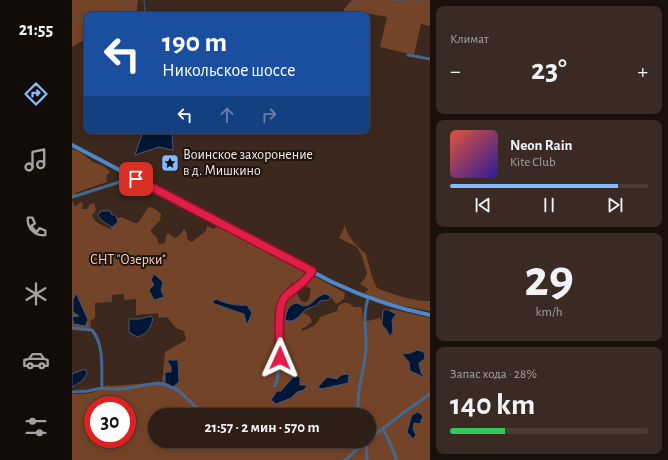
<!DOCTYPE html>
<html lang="ru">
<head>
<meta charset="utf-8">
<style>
  body { margin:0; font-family:"Alegreya Sans",sans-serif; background:#392b23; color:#f1f3f6; height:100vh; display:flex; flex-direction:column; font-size:15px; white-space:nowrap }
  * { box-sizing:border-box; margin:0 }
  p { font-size:13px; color:#a7a2a1 }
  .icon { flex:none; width:22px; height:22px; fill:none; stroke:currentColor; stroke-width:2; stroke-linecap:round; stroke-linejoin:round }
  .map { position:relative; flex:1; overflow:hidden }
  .drawer { display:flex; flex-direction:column; gap:6px; padding:6px; background:#19100c; width:238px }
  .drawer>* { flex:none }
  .top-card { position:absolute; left:12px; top:12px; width:286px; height:122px; border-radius:8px; box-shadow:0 2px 10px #0003,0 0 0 1px #483c35; background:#1a4fa0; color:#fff; overflow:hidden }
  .speed { position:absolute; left:12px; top:396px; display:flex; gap:8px; font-size:20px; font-weight:700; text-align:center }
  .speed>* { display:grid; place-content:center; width:52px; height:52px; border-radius:50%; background:#2d1e16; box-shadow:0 2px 10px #0003,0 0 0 1px #483c35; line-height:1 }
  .speed .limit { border:6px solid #d22; background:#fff; color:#111 }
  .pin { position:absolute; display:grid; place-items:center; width:34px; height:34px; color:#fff; margin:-17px; border-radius:8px; box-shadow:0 2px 6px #0006 }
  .me { position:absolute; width:44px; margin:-22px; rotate:1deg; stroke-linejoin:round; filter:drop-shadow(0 0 3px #0008) }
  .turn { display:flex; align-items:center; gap:14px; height:84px; padding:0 12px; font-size:18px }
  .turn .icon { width:52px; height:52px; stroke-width:2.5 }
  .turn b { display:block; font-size:28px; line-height:34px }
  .lanes { display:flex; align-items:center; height:38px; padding:0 12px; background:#0003; justify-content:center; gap:20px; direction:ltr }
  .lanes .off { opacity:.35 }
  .big { font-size:30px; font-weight:700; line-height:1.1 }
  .drawer .widget { flex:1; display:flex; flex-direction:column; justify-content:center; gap:6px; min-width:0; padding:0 14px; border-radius:8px; background:#392b23 }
  .drawer .dial { align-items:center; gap:0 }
  .dial b { font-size:52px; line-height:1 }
  .song { display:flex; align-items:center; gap:12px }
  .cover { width:48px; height:48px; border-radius:6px; background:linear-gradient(135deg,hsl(10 70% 55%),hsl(250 70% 35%)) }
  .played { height:4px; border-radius:2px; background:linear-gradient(90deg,#84bcfb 85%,#483c35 85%) }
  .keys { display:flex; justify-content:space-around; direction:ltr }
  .heat { display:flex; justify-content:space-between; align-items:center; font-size:22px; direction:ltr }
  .charge { height:6px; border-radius:3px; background:linear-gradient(90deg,#34c759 28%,#483c35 0) }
  .trip { position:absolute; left:76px; top:408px; width:228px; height:40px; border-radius:20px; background:#2d1e16; box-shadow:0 2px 10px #0003,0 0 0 1px #483c35; font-weight:700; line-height:40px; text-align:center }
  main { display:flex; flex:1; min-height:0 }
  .tab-bar { display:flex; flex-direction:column; width:72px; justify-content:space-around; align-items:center; background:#120c09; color:#a7a2a1 }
  .tab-bar .icon { width:28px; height:28px }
  .tab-bar .on { color:#84bcfb }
  .tab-bar b { font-size:18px; color:#f1f3f6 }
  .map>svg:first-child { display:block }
</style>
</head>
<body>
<main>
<nav class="tab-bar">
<b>21:55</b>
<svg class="icon on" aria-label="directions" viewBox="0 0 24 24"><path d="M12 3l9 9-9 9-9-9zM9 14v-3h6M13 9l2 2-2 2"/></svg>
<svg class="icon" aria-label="music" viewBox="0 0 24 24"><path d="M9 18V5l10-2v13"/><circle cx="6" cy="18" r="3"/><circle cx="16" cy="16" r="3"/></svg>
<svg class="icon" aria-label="phone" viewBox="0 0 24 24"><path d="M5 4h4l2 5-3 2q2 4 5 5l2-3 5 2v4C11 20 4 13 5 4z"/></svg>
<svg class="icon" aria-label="climate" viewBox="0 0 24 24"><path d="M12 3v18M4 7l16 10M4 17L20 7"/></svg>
<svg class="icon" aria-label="car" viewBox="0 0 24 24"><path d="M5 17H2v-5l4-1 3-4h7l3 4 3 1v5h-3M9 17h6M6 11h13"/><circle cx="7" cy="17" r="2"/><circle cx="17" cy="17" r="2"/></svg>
<svg class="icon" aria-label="filters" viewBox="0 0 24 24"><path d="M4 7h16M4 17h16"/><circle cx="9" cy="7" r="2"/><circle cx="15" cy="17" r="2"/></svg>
</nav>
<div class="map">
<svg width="358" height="460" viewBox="0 0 358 460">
  <rect width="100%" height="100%" fill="#3c281d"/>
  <!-- green -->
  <path fill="#744428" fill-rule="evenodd" d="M 0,0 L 66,0 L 64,15 L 15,15 L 15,38 L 0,47 Z
    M 280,0 L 358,0 L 358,26 L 349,24 L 342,55 L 308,47 L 315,17 L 282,11 L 281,15 L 271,15 L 272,9 Z
    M 0,149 C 9,151 14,157 21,162 C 27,165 33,165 38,172 C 34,175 34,178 35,182 L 3,193 L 4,197 L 0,199 Z
    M 0,200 L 3,207 L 9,202 L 11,204 L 10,209 L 15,209 L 18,204 L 22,203 C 24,209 25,211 20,215 C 22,223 31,225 38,229 L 45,222 L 45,218 C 52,215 57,223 66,223 L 76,208 L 78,207 L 83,209 L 89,214 L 88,220 L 79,230 L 79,232 L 85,238 L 86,243 L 88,244 L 93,243 L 94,236 L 96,233 L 102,238 L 107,236 L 112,229 L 115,234 L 115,239 L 120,242 L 134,231 L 135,226 L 142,229 L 144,227 L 149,228 L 231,271 L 233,274 L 233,278 C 227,285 227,284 219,283 L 229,301 L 234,302 L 237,299 L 239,289 L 232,285 L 239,276 L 244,277 L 273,293 L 272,299 L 265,304 L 263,303 L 258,296 L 252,294 C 242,303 237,308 225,303 L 218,306 L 213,319 L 222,320 L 231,313 C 237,315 238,316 240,322 L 232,328 L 230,327 L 230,331 C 239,328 245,325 248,317 L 265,311 L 266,306 C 274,301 275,302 282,307 L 290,307 L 291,322 L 308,318 L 315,333 L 321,334 L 320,320 L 324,315 L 318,311 L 319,309 L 358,318 L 358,460 L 0,460 L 0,394 C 13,394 25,394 35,385 L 38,386 L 90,382 L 93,352 L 114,340 L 112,331 L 104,328 L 95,317 L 87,318 L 86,313 L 64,315 L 64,299 L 52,300 L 52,294 L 40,295 L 40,302 L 23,303 L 23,318 L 19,320 L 18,331 L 0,330 ZM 21,405 L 55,405 L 55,439 L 21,439 ZM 83,415 L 297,415 L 297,441 L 83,441 Z
    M 272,224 L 276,234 L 282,243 L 294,254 L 300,277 L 305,288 C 319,294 343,302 358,301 L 358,311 C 339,307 307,303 292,292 L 295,291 L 296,289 L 288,284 L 293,278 L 295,273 L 289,254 L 285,247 L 267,238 L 272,228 Z"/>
  <!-- water -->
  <path fill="#001636" stroke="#4b566a" d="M 71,131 L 100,131 L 101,150 L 87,147 L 63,155 Z
    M 29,211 L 39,211 L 39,214 L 44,216 L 46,222 L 40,227 L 29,220 L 26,215 Z
    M 82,274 L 91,282 L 89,290 L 92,297 L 82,300 L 77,290 L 82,285 L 79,280 Z
    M 4,293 L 16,320 L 13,326 L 2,324 L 0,317 L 7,316 L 1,312 L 1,300 Z
    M 252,294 L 257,295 L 258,298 L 257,300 L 248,301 C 242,309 238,306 232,311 C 227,316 222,324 213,320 C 214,312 217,304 225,303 L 231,306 L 237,305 L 246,297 Z
    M 144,299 C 154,304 165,306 175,305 L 180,313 L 175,325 L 172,314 L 140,303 Z
    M 314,309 L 324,314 L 320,320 L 321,330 L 319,336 L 317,335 L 315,330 L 310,325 L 311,311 Z
    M 79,316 L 81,319 C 78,329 75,334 65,337 L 57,332 L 57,319 L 68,319 Z
    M 345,350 L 352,352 L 353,359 L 347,363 L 349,373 L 354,378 L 338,371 L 337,362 L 330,354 L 339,353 Z
    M 95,360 L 106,360 L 107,382 L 101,387 L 93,383 L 93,372 L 99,372 L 99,367 Z
    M 13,369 L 15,374 L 10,381 L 0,387 L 0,374 Z
    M 277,374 L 276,383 L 249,389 L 246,387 L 255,377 L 265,379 L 269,375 Z
    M 223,375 L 228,377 L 228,385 L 235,385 L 232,390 L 225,392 L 219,398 L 204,404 L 199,400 L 205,391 L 209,391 Z
    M 346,412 L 351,416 L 348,424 L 342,423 L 341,429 L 344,435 L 341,439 L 335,432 L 340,415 Z"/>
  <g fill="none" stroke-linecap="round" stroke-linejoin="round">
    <!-- stream -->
    <path stroke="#4b566a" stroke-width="1" d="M 72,0 L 73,15
      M 321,0 L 346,2 L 349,0
      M 29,15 L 65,9
      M 276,15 L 280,4 L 285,0
      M 0,20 L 15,17"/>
    <!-- minor -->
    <path stroke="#436993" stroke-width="3" d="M 336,55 L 358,59
      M 0,197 L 51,181 L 55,179 L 57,175
      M 0,328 L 20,330 C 33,346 29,369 30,388
      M 203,386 C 209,370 209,350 208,333 C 207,323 206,310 211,300 C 214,293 222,290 228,286 C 233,281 236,277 240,271
      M 0,392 L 16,391 L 30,388 L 39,389 L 50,389 L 86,383 L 94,385 L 106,390 L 132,415
      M 287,415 C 283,394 292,372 294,350 C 295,331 290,318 296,298
      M 310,429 L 315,436 L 325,460
      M 297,439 L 338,408 L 358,394
      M 157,441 L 164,448
      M 294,443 L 295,460
      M 273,460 L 295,441"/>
    <!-- secondary -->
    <path stroke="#4b89cc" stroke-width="4" d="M 0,145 L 260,282 C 292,297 323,308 358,315"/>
  </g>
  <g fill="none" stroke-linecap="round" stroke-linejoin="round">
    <defs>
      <path id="route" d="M 64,179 L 240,271 C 231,286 223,286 213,297 C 204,307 208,343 208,358"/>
    </defs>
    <!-- route casing -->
    <use href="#route" stroke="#92132f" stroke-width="10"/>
    <!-- route -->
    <use href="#route" stroke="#e11d48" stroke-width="7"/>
  </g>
  <!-- icons -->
  <defs>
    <symbol id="sight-square" viewBox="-11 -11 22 22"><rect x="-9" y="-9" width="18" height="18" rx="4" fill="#84bcfb" stroke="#1d140f"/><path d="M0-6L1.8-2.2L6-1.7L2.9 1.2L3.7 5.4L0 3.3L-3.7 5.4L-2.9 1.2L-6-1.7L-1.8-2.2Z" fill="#111"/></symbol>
  </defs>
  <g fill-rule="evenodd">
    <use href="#sight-square" x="88" y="153" width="20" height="20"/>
  </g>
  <g text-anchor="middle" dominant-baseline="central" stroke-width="4" stroke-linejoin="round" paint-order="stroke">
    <!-- poi labels -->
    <g font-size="14" fill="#f9ebe4" stroke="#1d140f" text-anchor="start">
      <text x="111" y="155">Воинское захоронение<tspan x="111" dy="16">в д. Мишкино</tspan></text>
    </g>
    <!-- park labels -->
    <g font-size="14" fill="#fcd0b8" stroke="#1d140f">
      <text x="56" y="260">СНТ "Озерки"</text>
    </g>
  </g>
</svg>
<div class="speed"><div class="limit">30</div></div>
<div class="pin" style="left:64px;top:179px;background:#d93025"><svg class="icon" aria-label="arrive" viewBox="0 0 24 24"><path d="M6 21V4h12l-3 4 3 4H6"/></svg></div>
<svg class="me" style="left:208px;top:358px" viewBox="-20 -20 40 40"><path d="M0-17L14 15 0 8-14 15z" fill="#e11d48" stroke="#fff" stroke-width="4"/></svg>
<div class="trip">21:57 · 2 мин · 570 m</div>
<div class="top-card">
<div class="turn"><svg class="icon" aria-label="left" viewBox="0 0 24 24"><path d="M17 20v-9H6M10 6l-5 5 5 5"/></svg><div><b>190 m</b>Никольское шоссе</div></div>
<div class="lanes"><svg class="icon" aria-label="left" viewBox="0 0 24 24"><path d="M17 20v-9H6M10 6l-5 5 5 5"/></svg><svg class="icon off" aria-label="ahead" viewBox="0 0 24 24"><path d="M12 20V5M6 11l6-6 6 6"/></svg><svg class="icon off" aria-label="right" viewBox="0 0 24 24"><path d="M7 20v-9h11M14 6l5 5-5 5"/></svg></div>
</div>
</div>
<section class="drawer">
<div class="widget"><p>Климат</p>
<div class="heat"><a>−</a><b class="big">23°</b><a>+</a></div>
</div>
<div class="widget">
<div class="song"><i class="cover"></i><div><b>Neon Rain</b><p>Kite Club</p></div></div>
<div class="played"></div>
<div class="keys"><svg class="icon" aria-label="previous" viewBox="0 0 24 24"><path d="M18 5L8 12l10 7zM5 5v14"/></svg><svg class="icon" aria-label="pause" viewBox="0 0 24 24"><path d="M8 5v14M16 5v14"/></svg><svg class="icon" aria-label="next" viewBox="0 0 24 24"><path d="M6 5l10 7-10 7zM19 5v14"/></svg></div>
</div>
<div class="widget dial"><b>29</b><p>km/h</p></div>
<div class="widget"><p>Запас хода · 28%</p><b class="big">140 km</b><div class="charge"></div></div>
</section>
</main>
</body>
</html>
